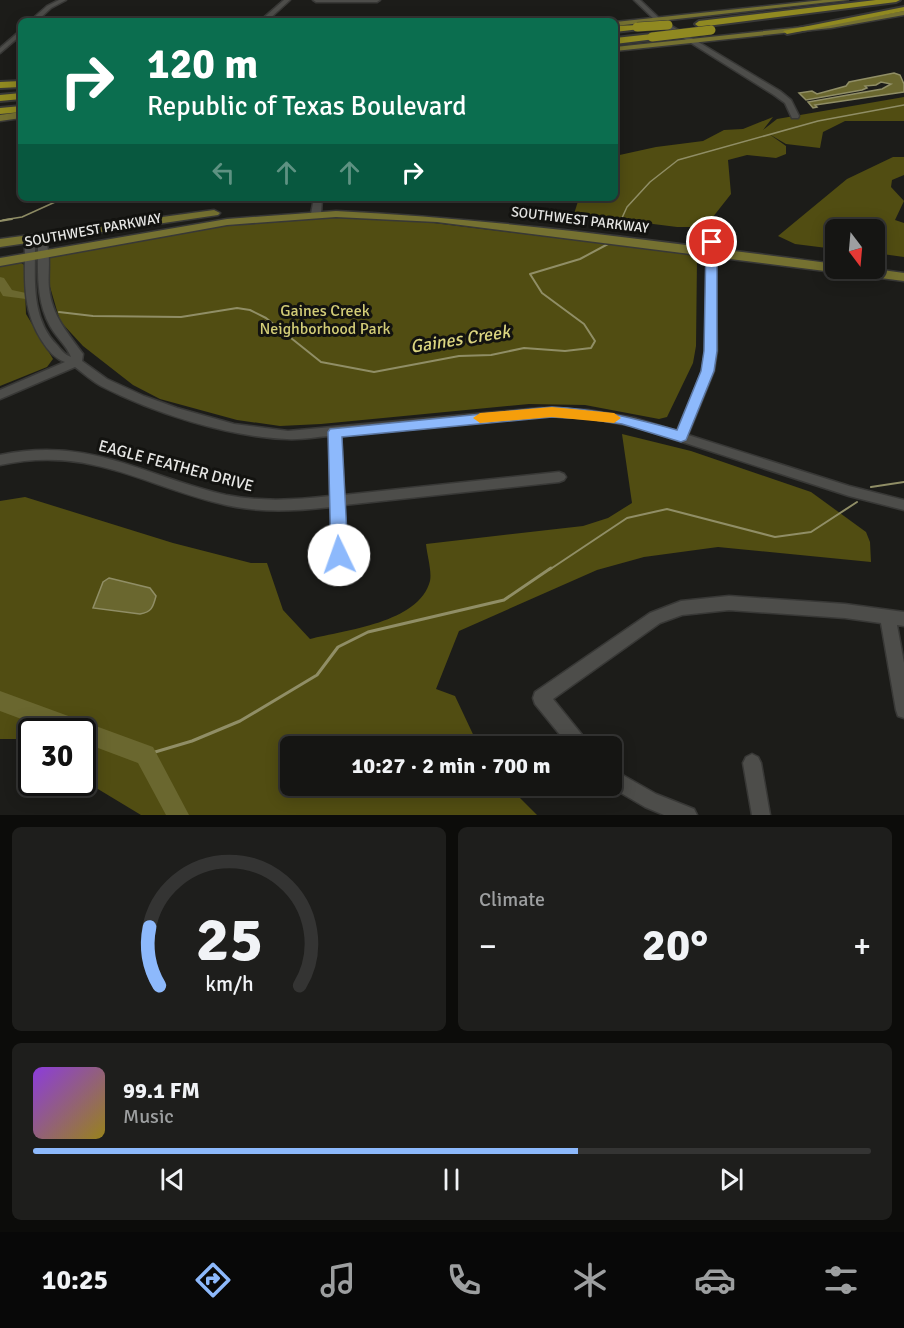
<!DOCTYPE html>
<html lang="en">
<head>
<meta charset="utf-8">
<style>
  body { margin:0; font-family:Signika,sans-serif; background:#1e1e1c; color:#f1f3f6; height:100vh; display:flex; flex-direction:column; font-size:22px; white-space:nowrap }
  * { box-sizing:border-box; margin:0 }
  p { font-size:20px; color:#9d9fa0 }
  .icon { flex:none; width:33px; height:33px; fill:none; stroke:currentColor; stroke-width:2; stroke-linecap:round; stroke-linejoin:round }
  .map { position:relative; height:815px; overflow:hidden }
  .sheet { display:flex; flex-direction:column; gap:12px; padding:12px; background:#0c0c0a; flex:1 }
  .sheet>* { flex:none }
  .guide { position:absolute; left:18px; top:18px; width:600px; height:183px; border-radius:9px; box-shadow:0 3px 15px #0003,0 0 0 2px #343433; background:#0b6e4f; color:#fff; overflow:hidden }
  .needle { width:39px; rotate:164deg }
  .fabs { position:absolute; left:825px; top:219px; display:grid; gap:12px }
  .fabs a { display:grid; place-items:center; width:60px; height:60px; border-radius:9px; background:#151513; box-shadow:0 3px 15px #0003,0 0 0 2px #343433; font-size:30px }
  .speed { position:absolute; left:18px; top:718px; display:flex; gap:12px; font-size:30px; font-weight:700; text-align:center }
  .speed>* { display:grid; place-content:center; width:78px; height:78px; border-radius:50%; background:#151513; box-shadow:0 3px 15px #0003,0 0 0 2px #343433; line-height:1 }
  .speed .limit { border:3px solid #111; border-radius:9px; background:#fff; color:#111 }
  .pin { position:absolute; display:grid; place-items:center; width:51px; height:51px; color:#fff; margin:-26px; border:3px solid #fff; border-radius:50%; box-shadow:0 2px 6px #0007 }
  .me { position:absolute; width:66px; margin:-33px; rotate:357deg; stroke-linejoin:round; filter:drop-shadow(0 0 4px #0008) }
  .turn { display:flex; align-items:center; gap:21px; height:126px; padding:0 30px; font-size:27px }
  .turn .icon { width:78px; height:78px; stroke-width:2.5 }
  .turn b { display:block; font-size:42px; line-height:51px }
  .lanes { display:flex; align-items:center; height:57px; padding:0 30px; background:#0003; justify-content:center; gap:30px; direction:ltr }
  .lanes .off { opacity:.35 }
  .big { font-size:45px; font-weight:700; line-height:1.1 }
  .sheet .widget { flex:1; display:flex; flex-direction:column; justify-content:center; gap:9px; min-width:0; padding:0 21px; border-radius:9px; background:#1e1e1c }
  .sheet .dial { align-items:center; gap:0 }
  .dial svg { height:156px; overflow:visible; fill:none; stroke:#343433; stroke-width:7; stroke-linecap:round; text-anchor:middle }
  .dial text { fill:#f1f3f6; stroke:none }
  .song { display:flex; align-items:center; gap:18px }
  .cover { width:72px; height:72px; border-radius:9px; background:linear-gradient(135deg,hsl(270 70% 55%),hsl(50 70% 35%)) }
  .played { height:6px; border-radius:3px; background:linear-gradient(90deg,#8db9fc 65%,#343433 65%) }
  .keys { display:flex; justify-content:space-around; direction:ltr }
  .heat { display:flex; justify-content:space-between; align-items:center; font-size:33px; direction:ltr }
  .sheet .tiles { flex:1; display:grid; gap:12px; grid-template-columns:1fr 1fr }
  .widget:last-child { grid-column:span 2 }
  .trip { position:absolute; left:280px; top:736px; width:342px; height:60px; border-radius:9px; background:#151513; box-shadow:0 3px 15px #0003,0 0 0 2px #343433; font-weight:700; line-height:60px; text-align:center }
  .tabs { display:flex; height:96px; justify-content:space-around; align-items:center; background:#080808; color:#9d9fa0 }
  .tabs .icon { width:42px; height:42px }
  .tabs .on { color:#8db9fc }
  .tabs b { font-size:27px; color:#f1f3f6 }
  .map>svg:first-child { display:block }
</style>
</head>
<body>
<div class="map">
<svg width="904" height="815" viewBox="0 0 904 815">
  <rect width="100%" height="100%" fill="#1c1c19"/>
  <!-- forest -->
  <path fill="#514d12" d="M 904,97 L 904,121 L 845,121 L 823,132 L 820,148 L 786,144 L 769,134 L 786,146 L 786,154 L 776,158 L 747,155 L 728,160 L 731,194 L 705,227 L 677,227 L 574,214 L 579,198 L 615,198 L 615,156 L 656,147 L 703,141 L 724,130 L 743,129 L 773,117 L 763,130 L 777,119 Z
    M 893,157 L 904,157 L 904,175 L 892,180 L 891,187 L 904,201 L 895,220 L 904,223 L 904,257 L 875,253 L 874,230 L 836,230 L 835,249 L 795,244 L 778,236 L 847,179 Z
    M 328,217 L 401,219 L 689,254 L 697,258 L 696,346 L 693,363 L 667,417 L 659,419 L 585,405 L 529,404 L 321,424 L 280,426 L 237,420 L 160,399 L 133,385 L 83,346 L 60,321 L 48,280 L 47,258 L 52,256 L 210,227 L 246,222 Z
    M 20,262 L 24,265 L 26,314 L 53,359 L 47,367 L 0,386 L 0,265 Z
    M 622,434 L 691,451 L 811,492 L 866,532 L 870,542 L 871,562 L 718,547 L 644,557 L 597,570 L 459,631 L 436,689 L 455,696 L 479,747 L 291,747 L 291,786 L 508,786 L 537,815 L 141,815 L 83,780 L 82,732 L 32,732 L 31,748 L 16,739 L 0,739 L 0,501 L 25,497 L 173,543 L 251,563 L 267,563 L 283,610 L 310,639 C 345,630 419,623 430,581 C 432,571 427,555 426,544 L 583,526 L 608,518 L 632,503 Z"/>
  <!-- water -->
  <path fill="#6a672f" stroke="#908e66" stroke-width="1.5" d="M 894,73 L 900,75 L 904,84 L 904,92 L 815,105 L 817,107 L 813,108 L 808,102 L 882,89 L 891,84 L 881,82 L 876,85 L 865,86 L 867,88 L 862,90 L 806,100 L 799,93 L 812,91 L 817,94 L 846,86 L 849,82 Z
    M 109,578 L 150,588 L 156,596 C 153,607 152,612 140,614 L 93,608 L 103,582 Z"/>
  <g fill="none" stroke-linecap="round" stroke-linejoin="round">
    <!-- stream-far2 -->
    <path stroke="#908e66" stroke-width="1.5" d="M 3,220 L 22,217 L 64,198
      M 621,220 L 627,207 L 650,182 L 678,160 L 818,121 L 904,105"/>
    <!-- stream-far1 -->
    <path stroke="#908e66" stroke-width="2" d="M 0,221 L 12,219
      M 619,226 L 622,219
      M 59,312 L 93,316 L 181,317 L 237,308 L 250,310 L 266,318 L 321,362 L 374,372 L 459,356 L 491,355 L 524,348 L 565,351 L 591,348 L 595,341 L 584,324 L 542,293 L 530,274 L 580,259 L 608,244
      M 871,487 L 904,482
      M 549,570 L 627,518 L 667,509 L 775,537 L 811,532 L 857,502"/>
    <!-- stream -->
    <path stroke="#908e66" stroke-width="3" d="M 145,755 L 192,741 L 240,721 L 317,675 L 338,647 L 368,632 L 504,600 L 551,568"/>
    <!-- river -->
    <path fill="#6a672f" fill-rule="evenodd" d="M 0,277 L 4,278 L 12,290 L 26,293 L 27,296 L 26,299 L 3,296 L 0,291 Z
      M 0,691 L 153,747 L 189,815 L 166,815 L 138,763 L 82,742 L 82,732 L 56,732 L 0,711 Z"/>
    <defs>
      <path id="minor" d="M 59,0 L 66,0 L 51,8 L 37,21 L 30,21 L 47,6 Z
        M 284,0 L 290,0 L 267,21 L 260,21 Z
        M 313,0 L 380,0 L 377,2 L 316,2 Z
        M 634,0 L 640,0 L 660,19 L 780,91 L 791,100 L 799,116 L 798,118 L 792,118 L 785,103 L 774,95 L 656,21 Z
        M 21,30 L 21,35 L 0,53 L 0,48 Z
        M 314,198 L 322,198 L 321,214 L 316,217 L 311,214 Z
        M 39,235 C 54,242 47,273 49,288 C 52,316 67,332 83,354 L 82,361 L 107,379 L 144,396 L 177,408 L 234,424 L 288,431 L 541,408 L 588,410 L 634,418 L 677,431 L 702,371 L 705,351 L 707,242 L 709,240 L 715,240 L 717,351 L 714,371 L 688,435 L 849,486 L 904,500 L 904,510 L 849,496 L 633,426 L 588,418 L 541,416 L 341,435 L 344,495 L 559,472 L 564,474 L 566,477 L 564,480 L 559,482 L 344,505 L 346,555 L 344,559 L 339,561 L 334,559 L 332,555 L 331,507 C 296,511 261,513 226,505 C 143,486 90,445 0,465 L 0,455 C 90,436 143,476 226,495 C 261,502 295,500 330,496 L 329,436 C 315,437 301,440 287,439 C 229,437 153,413 101,386 C 92,381 83,373 75,367 L 0,399 L 0,390 L 65,362 C 55,359 47,349 42,341 C 22,310 25,281 25,246 ZM 38,244 C 38,272 36,301 50,326 C 56,337 67,346 71,357 C 65,355 61,350 57,345 C 31,319 35,280 35,247 Z
        M 729,596 L 845,604 L 904,612 L 904,626 L 897,625 L 904,663 L 904,718 L 898,716 L 896,710 L 881,623 L 845,618 L 729,610 L 682,615 L 660,623 L 553,699 L 587,741 L 590,747 L 570,747 L 535,704 L 533,698 L 535,692 L 650,613 L 681,601 Z
        M 752,754 L 758,757 L 761,763 L 770,815 L 752,815 L 743,763 L 746,757 Z
        M 612,769 L 656,794 L 694,809 L 697,815 L 664,815 L 645,807 L 609,786 L 612,786 Z"/>
      <path id="major" d="M 823,0 L 848,0 L 615,26 L 615,22 Z
        M 904,11 L 904,15 L 831,28 L 615,51 L 615,47 L 831,24 Z
        M 21,112 L 21,118 L 0,121 L 0,115 Z
        M 214,210 L 220,213 L 218,215 L 0,247 L 0,239 Z
        M 336,211 C 503,219 669,243 836,264 L 836,268 L 868,268 L 904,273 L 904,281 L 437,222 L 336,217 L 227,225 L 0,266 L 0,258 L 227,219 Z"/>
      <path id="highway" d="M 876,0 L 900,0 L 896,2 L 699,27 L 695,24 L 699,21 Z
        M 904,7 L 904,11 L 787,34 L 783,31 Z
        M 640,25 L 640,29 L 615,32 L 615,26 Z
        M 652,34 L 656,37 L 655,39 L 615,44 L 615,38 Z
        M 21,81 L 21,87 L 0,88 L 0,82 Z
        M 21,93 L 21,99 L 0,101 L 0,95 Z
        M 21,106 L 21,112 L 0,114 L 0,108 Z"/>
    </defs>
    <!-- minor casing -->
    <use href="#minor" stroke="#383836" stroke-width="3"/>
    <!-- major casing -->
    <use href="#major" stroke="#383836" stroke-width="3"/>
    <!-- highway casing -->
    <use href="#highway" stroke="#383836" stroke-width="4"/>
    <!-- minor -->
    <use href="#minor" fill="#4d4d4a" fill-rule="evenodd"/>
    <!-- major -->
    <use href="#major" fill="#757131" fill-rule="evenodd"/>
    <!-- highway -->
    <use href="#highway" fill="#908921" fill-rule="evenodd"/>
    <defs>
      <path id="highway-bridge" d="M 637,27 L 668,25
        M 652,37 L 711,30"/>
    </defs>
    <!-- highway-bridge casing -->
    <use href="#highway-bridge" stroke="#383836" stroke-width="10" stroke-linecap="butt"/>
    <!-- highway-bridge -->
    <use href="#highway-bridge" stroke="#908921" stroke-width="9"/>
  </g>
  <!-- route -->
  <path fill="#8db9fc" stroke="#5c78a4" stroke-width="1.5" d="M 712,239 L 717,242 L 717,351 L 714,371 L 686,440 L 681,442 L 622,424 L 588,419 L 552,417 L 342,437 L 348,555 L 345,560 L 339,562 L 334,560 L 331,555 L 328,432 L 330,429 L 552,407 C 597,409 634,418 677,430 L 701,371 L 704,351 L 706,242 Z"/>
  <!-- slow -->
  <path fill="#f59e0b" d="M 552,407 L 614,413 L 621,418 L 614,423 L 552,417 L 480,423 L 473,418 L 480,413 Z"/>
  <g text-anchor="middle" dominant-baseline="central" stroke-width="6" stroke-linejoin="round" paint-order="stroke">
    <!-- far-street labels -->
    <g font-size="14" fill="#e8e8e6" stroke="#131310">
      <text transform="translate(580 220) rotate(7)">SOUTHWEST PARKWAY</text>
      <text transform="translate(93 230) rotate(-10)">SOUTHWEST PARKWAY</text>
    </g>
    <!-- park labels -->
    <g font-size="16" fill="#d2cc77" stroke="#131310">
      <text x="325" y="311">Gaines Creek<tspan x="325" dy="18">Neighborhood Park</tspan></text>
    </g>
    <!-- street labels -->
    <g font-size="16" fill="#e8e8e6" stroke="#131310">
      <text transform="translate(176 466) rotate(15)">EAGLE FEATHER DRIVE</text>
    </g>
    <!-- water labels -->
    <g font-size="18" font-style="italic" fill="#dbd580" stroke="#131310">
      <text transform="translate(460 339) rotate(-9)">Gaines Creek</text>
    </g>
  </g>
</svg>
<div class="fabs">
<a><svg class="needle" viewBox="-14 -14 28 28"><path d="M0-13l5 13h-10z" fill="#e53935"/><path d="M0 13l5-13h-10z" fill="#9d9fa0"/></svg></a>
</div>
<div class="speed"><div class="limit">30</div></div>
<div class="pin" style="left:712px;top:242px;background:#d93025"><svg class="icon" aria-label="arrive" viewBox="0 0 24 24"><path d="M6 21V4h12l-3 4 3 4H6"/></svg></div>
<svg class="me" style="left:339px;top:555px" viewBox="-20 -20 40 40"><circle r="19" fill="#fff"/><path d="M0-13L10 11 0 6-10 11z" fill="#8db9fc"/></svg>
<div class="trip">10:27 · 2 min · 700 m</div>
<div class="guide">
<div class="turn"><svg class="icon" aria-label="right" viewBox="0 0 24 24"><path d="M7 20v-9h11M14 6l5 5-5 5"/></svg><div><b>120 m</b>Republic of Texas Boulevard</div></div>
<div class="lanes"><svg class="icon off" aria-label="left" viewBox="0 0 24 24"><path d="M17 20v-9H6M10 6l-5 5 5 5"/></svg><svg class="icon off" aria-label="ahead" viewBox="0 0 24 24"><path d="M12 20V5M6 11l6-6 6 6"/></svg><svg class="icon off" aria-label="ahead" viewBox="0 0 24 24"><path d="M12 20V5M6 11l6-6 6 6"/></svg><svg class="icon" aria-label="right" viewBox="0 0 24 24"><path d="M7 20v-9h11M14 6l5 5-5 5"/></svg></div>
</div>
</div>
<section class="sheet">
<div class="tiles">
<div class="widget dial"><svg viewBox="0 0 100 80">
<path d="M14 69A42 42 0 1 1 86 69"/>
<path d="M14 69A42 42 0 0 1 9 39" stroke="#8db9fc"/>
<text x="50" y="56" font-size="32" font-weight="700">25</text>
<text x="50" y="72" font-size="11">km/h</text>
</svg></div>
<div class="widget"><p>Climate</p>
<div class="heat"><a>−</a><b class="big">20°</b><a>+</a></div>
</div>
<div class="widget">
<div class="song"><i class="cover"></i><div><b>99.1 FM</b><p>Music</p></div></div>
<div class="played"></div>
<div class="keys"><svg class="icon" aria-label="previous" viewBox="0 0 24 24"><path d="M18 5L8 12l10 7zM5 5v14"/></svg><svg class="icon" aria-label="pause" viewBox="0 0 24 24"><path d="M8 5v14M16 5v14"/></svg><svg class="icon" aria-label="next" viewBox="0 0 24 24"><path d="M6 5l10 7-10 7zM19 5v14"/></svg></div>
</div>
</div>
</section>
<nav class="tabs">
<b>10:25</b>
<svg class="icon on" aria-label="directions" viewBox="0 0 24 24"><path d="M12 3l9 9-9 9-9-9zM9 14v-3h6M13 9l2 2-2 2"/></svg>
<svg class="icon" aria-label="music" viewBox="0 0 24 24"><path d="M9 18V5l10-2v13"/><circle cx="6" cy="18" r="3"/><circle cx="16" cy="16" r="3"/></svg>
<svg class="icon" aria-label="phone" viewBox="0 0 24 24"><path d="M5 4h4l2 5-3 2q2 4 5 5l2-3 5 2v4C11 20 4 13 5 4z"/></svg>
<svg class="icon" aria-label="climate" viewBox="0 0 24 24"><path d="M12 3v18M4 7l16 10M4 17L20 7"/></svg>
<svg class="icon" aria-label="car" viewBox="0 0 24 24"><path d="M5 17H2v-5l4-1 3-4h7l3 4 3 1v5h-3M9 17h6M6 11h13"/><circle cx="7" cy="17" r="2"/><circle cx="17" cy="17" r="2"/></svg>
<svg class="icon" aria-label="filters" viewBox="0 0 24 24"><path d="M4 7h16M4 17h16"/><circle cx="9" cy="7" r="2"/><circle cx="15" cy="17" r="2"/></svg>
</nav>
</body>
</html>
